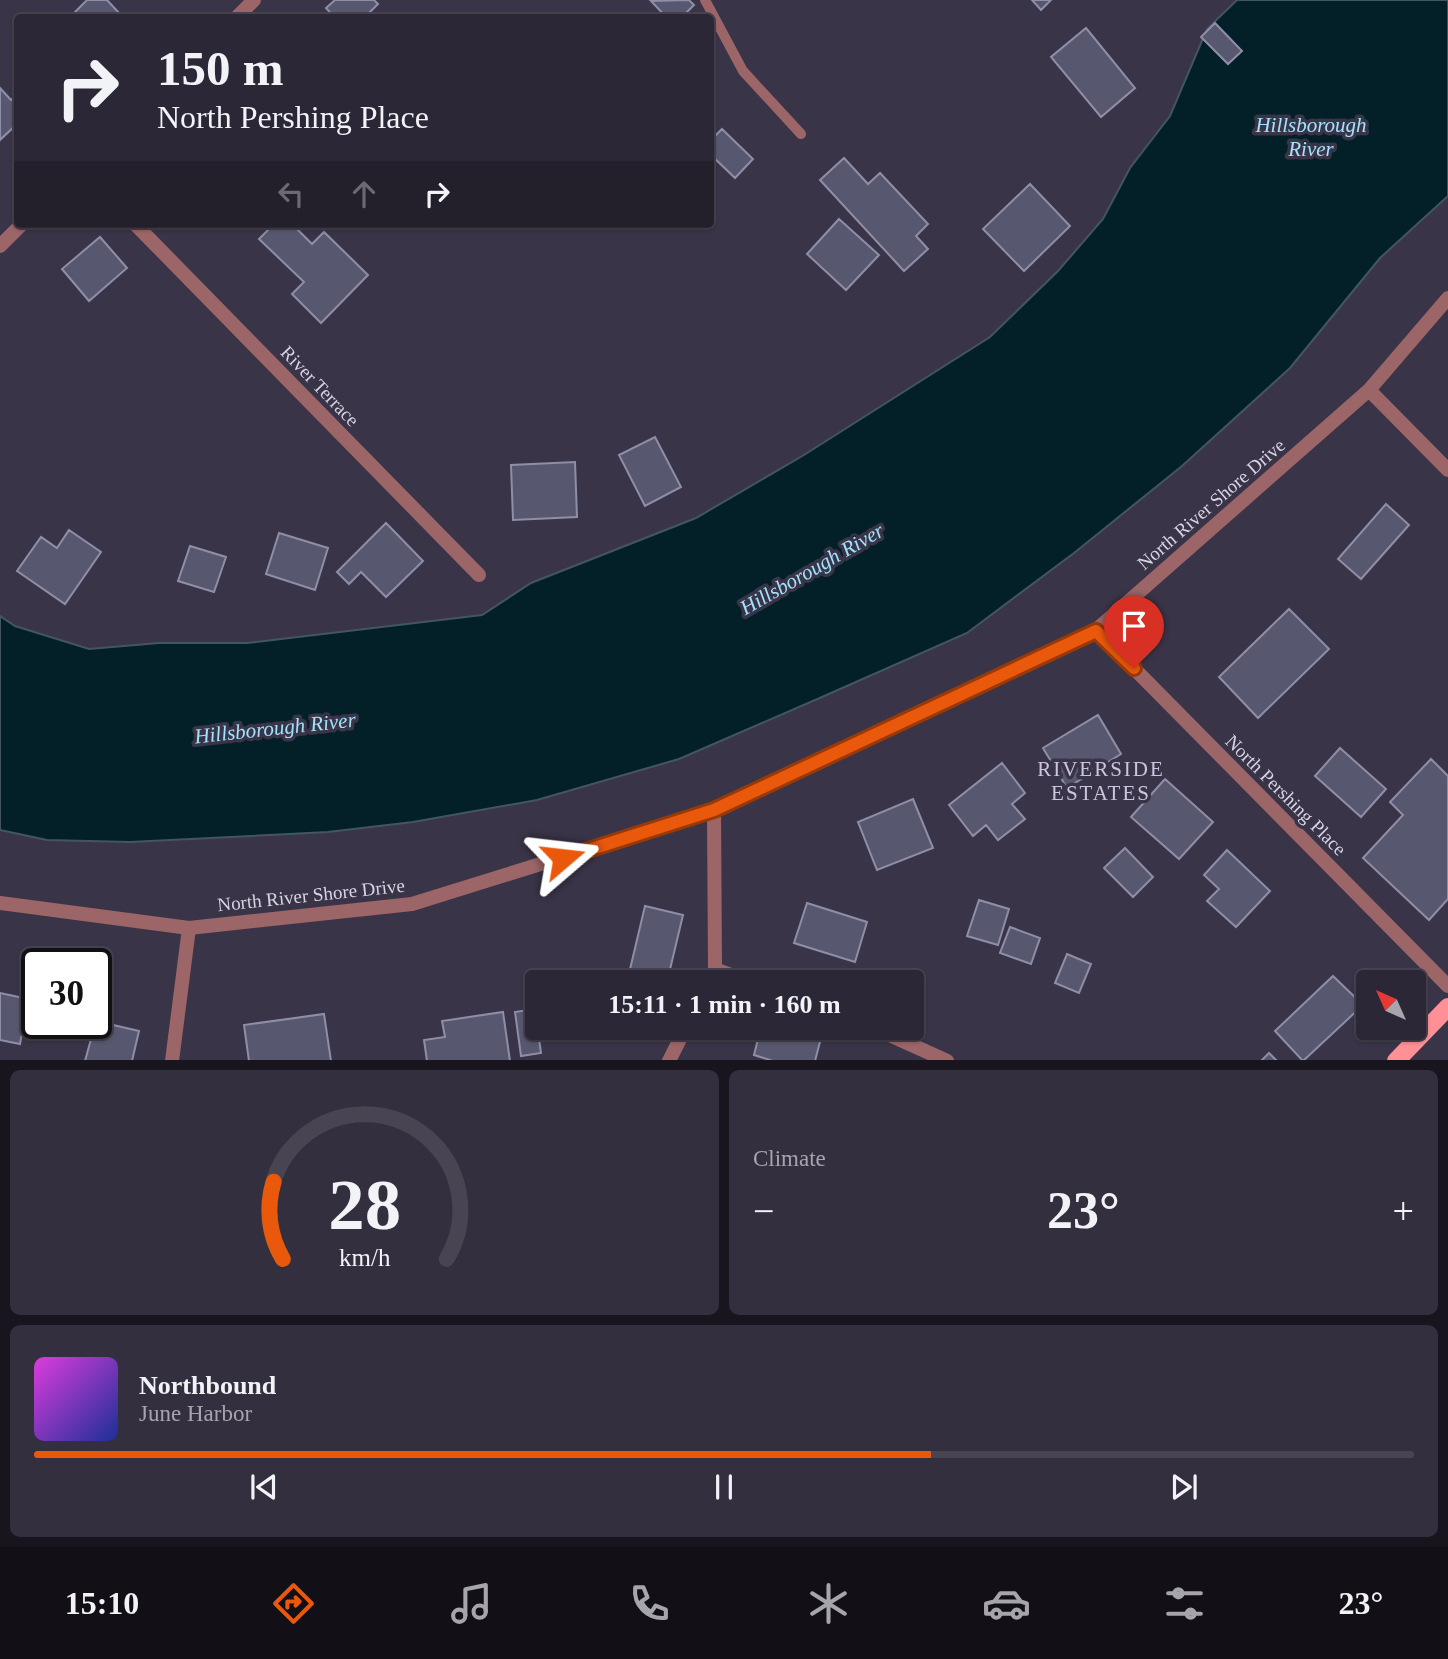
<!DOCTYPE html>
<html lang="en">
<head>
<meta charset="utf-8">
<style>
  body { margin:0; font-family:"Times New Roman",serif; background:#342f3e; color:#f1f3f6; height:100vh; display:flex; flex-direction:column; font-size:26px; white-space:nowrap }
  * { box-sizing:border-box; margin:0 }
  p { font-size:23px; color:#a6a5ad }
  .icon { flex:none; width:38px; height:38px; fill:none; stroke:currentColor; stroke-width:2; stroke-linecap:round; stroke-linejoin:round }
  .map { position:relative; height:1060px; overflow:hidden }
  .panel { display:flex; flex-direction:column; gap:10px; padding:10px; background:#18151e; flex:1 }
  .panel>* { flex:none }
  .hud { position:absolute; left:14px; top:14px; width:700px; height:214px; border-radius:7px; box-shadow:0 2px 5px #0004,0 0 0 2px #484451; background:#2c2736; color:#f1f3f6; overflow:hidden }
  .needle { width:46px; rotate:315deg }
  .tools { position:absolute; left:1356px; top:970px; display:grid; gap:14px }
  .tools a { display:grid; place-items:center; width:70px; height:70px; border-radius:7px; background:#2c2736; box-shadow:0 2px 5px #0004,0 0 0 2px #484451; font-size:35px }
  .speed { position:absolute; left:21px; top:948px; display:flex; gap:14px; font-size:35px; font-weight:700; text-align:center }
  .speed>* { display:grid; place-content:center; width:91px; height:91px; border-radius:50%; background:#2c2736; box-shadow:0 2px 5px #0004,0 0 0 2px #484451; line-height:1 }
  .speed .limit { border:4px solid #111; border-radius:10px; background:#fff; color:#111 }
  .pin { position:absolute; display:grid; place-items:center; width:60px; height:60px; color:#fff; margin:-72px -30px; border-radius:50% 50% 50% 0; rotate:-45deg; box-shadow:0 0 7px #0007 }
  .pin .icon { rotate:45deg }
  .me { position:absolute; width:77px; margin:-38px; rotate:73deg; stroke-linejoin:round; filter:drop-shadow(0 0 5px #0008) }
  .turn { display:flex; align-items:center; gap:24px; height:147px; padding:0 28px; font-size:32px }
  .turn .icon { width:91px; height:91px; stroke-width:2.5 }
  .turn b { display:block; font-size:49px; line-height:60px }
  .lanes { display:flex; align-items:center; height:66px; padding:0 28px; background:#0003; justify-content:center; gap:35px; direction:ltr }
  .lanes .off { opacity:.35 }
  .big { font-size:52px; font-weight:800; line-height:1.1 }
  .panel .card { flex:1; display:flex; flex-direction:column; justify-content:center; gap:10px; min-width:0; padding:0 24px; border-radius:10px; background:#342f3e }
  .panel .dial { align-items:center; gap:0 }
  .dial svg { height:182px; overflow:visible; fill:none; stroke:#484451; stroke-width:7; stroke-linecap:round; text-anchor:middle }
  .dial text { fill:#f1f3f6; stroke:none }
  .song { display:flex; align-items:center; gap:21px }
  .cover { width:84px; height:84px; border-radius:10px; background:linear-gradient(135deg,hsl(300 70% 55%),hsl(230 70% 35%)) }
  .played { height:7px; border-radius:4px; background:linear-gradient(90deg,#ea580c 65%,#484451 65%) }
  .keys { display:flex; justify-content:space-around; direction:ltr }
  .heat { display:flex; justify-content:space-between; align-items:center; font-size:38px; direction:ltr }
  .panel .tiles { flex:1; display:grid; gap:10px; grid-template-columns:1fr 1fr }
  .card:last-child { grid-column:span 2 }
  .trip { position:absolute; left:525px; top:970px; width:399px; height:70px; border-radius:7px; background:#2c2736; box-shadow:0 2px 5px #0004,0 0 0 2px #484451; font-weight:800; line-height:70px; text-align:center }
  .tab-bar { display:flex; height:112px; justify-content:space-around; align-items:center; background:#121016; color:#a6a5ad }
  .tab-bar .icon { width:49px; height:49px }
  .tab-bar .selected { color:#ea580c }
  .tab-bar b { font-size:32px; color:#f1f3f6 }
  .map>svg:first-child { display:block }
</style>
</head>
<body>
<div class="map">
<svg width="1448" height="1061" viewBox="0 0 1448 1061">
  <rect width="100%" height="100%" fill="#3a3448"/>
  <!-- water -->
  <path fill="#032029" stroke="#435660" stroke-width="2" d="M 1237,0 L 1448,0 L 1448,196 L 1380,258 L 1290,368 L 1182,466 L 1074,553 L 967,633 L 822,697 L 679,759 L 537,800 L 413,822 L 328,832 L 130,842 L 47,840 L 0,830 L 0,616 L 15,626 L 89,649 L 159,643 L 247,643 L 482,615 L 531,583 L 696,518 L 804,455 L 990,337 L 1058,271 L 1103,219 L 1130,168 L 1170,116 L 1207,29 Z"/>
  <!-- building -->
  <path fill="#57586f" stroke="#8e8ea8" stroke-width="2" d="M 87,0 L 107,0 L 121,15 L 118,18 L 69,18 Z
    M 335,0 L 374,0 L 378,4 L 364,18 L 335,18 L 326,8 Z
    M 689,0 L 694,5 L 681,18 L 667,18 L 651,1 Z
    M 1032,0 L 1051,0 L 1041,10 Z
    M 1215,23 L 1242,51 L 1228,64 L 1201,37 Z
    M 1086,28 L 1135,88 L 1101,117 L 1051,57 Z
    M 0,88 L 11,100 L 18,94 L 18,123 L 0,140 Z
    M 722,129 L 753,159 L 735,178 L 710,154 L 710,141 Z
    M 844,158 L 868,184 L 880,173 L 928,224 L 916,236 L 928,249 L 904,271 L 820,180 Z
    M 1030,184 L 1070,226 L 1024,271 L 983,229 Z
    M 839,219 L 879,255 L 846,290 L 807,254 Z
    M 274,224 L 292,224 L 312,244 L 324,232 L 368,275 L 321,323 L 292,294 L 304,282 L 259,239 Z
    M 100,237 L 127,268 L 89,301 L 62,269 Z
    M 655,437 L 681,487 L 645,506 L 619,455 Z
    M 575,462 L 577,517 L 513,520 L 511,465 Z
    M 1386,504 L 1409,525 L 1361,579 L 1338,559 Z
    M 386,523 L 423,561 L 386,597 L 361,572 L 349,584 L 337,572 Z
    M 69,530 L 101,552 L 65,604 L 17,571 L 41,537 L 57,548 Z
    M 279,533 L 328,548 L 315,590 L 266,574 Z
    M 190,546 L 226,557 L 214,592 L 178,581 Z
    M 1289,609 L 1329,649 L 1258,718 L 1219,677 Z
    M 1098,715 L 1121,754 L 1067,788 L 1043,748 Z
    M 1340,748 L 1386,789 L 1361,817 L 1315,776 Z
    M 1431,759 L 1448,776 L 1448,899 L 1429,920 L 1363,858 L 1403,815 L 1390,802 Z
    M 1002,763 L 1025,793 L 1012,804 L 1025,819 L 998,840 L 986,825 L 973,836 L 949,805 Z
    M 1165,779 L 1213,822 L 1179,859 L 1131,817 Z
    M 913,799 L 933,848 L 877,870 L 858,822 Z
    M 1125,848 L 1153,877 L 1133,897 L 1104,868 Z
    M 1227,850 L 1270,891 L 1236,927 L 1207,901 L 1219,889 L 1204,875 Z
    M 979,900 L 1009,909 L 998,945 L 967,936 Z
    M 807,903 L 867,922 L 855,962 L 794,943 Z
    M 645,906 L 683,915 L 667,982 L 627,982 Z
    M 1010,927 L 1040,938 L 1031,964 L 1000,953 Z
    M 1067,954 L 1091,964 L 1079,993 L 1055,983 Z
    M 1333,976 L 1363,1005 L 1303,1061 L 1275,1031 Z
    M 537,987 L 537,1027 L 567,1027 L 538,1031 L 541,1053 L 521,1056 L 515,1012 L 535,1009 L 532,988 Z
    M 0,993 L 28,999 L 20,1044 L 0,1040 Z
    M 503,1012 L 510,1061 L 427,1061 L 424,1040 L 445,1037 L 442,1021 Z
    M 324,1014 L 331,1061 L 249,1061 L 244,1025 Z
    M 96,1021 L 139,1031 L 132,1061 L 85,1061 Z
    M 761,1027 L 780,1027 L 821,1038 L 815,1061 L 773,1061 L 754,1055 Z
    M 1269,1053 L 1277,1061 L 1261,1061 Z"/>
  <g fill="none" stroke-linecap="round" stroke-linejoin="round">
    <!-- lane -->
    <path stroke="#9c6668" stroke-width="10" d="M 705,0 L 743,71 L 801,134"/>
    <!-- street -->
    <path stroke="#9c6668" stroke-width="14" d="M 236,18 L 254,0
      M 135,224 L 479,575
      M 0,246 L 22,224
      M 1369,390 L 1448,470
      M 1096,630 L 1448,986
      M 0,903 L 189,928 L 412,904 L 714,810 L 1096,630 L 1369,390 L 1448,298
      M 715,969 L 750,982
      M 708,982 L 715,969 L 714,810
      M 872,1027 L 947,1061
      M 172,1061 L 189,928
      M 669,1061 L 686,1027"/>
    <!-- primary -->
    <path stroke="#fe9096" stroke-width="18" d="M 1396,1061 L 1448,1007"/>
  </g>
  <g fill="none" stroke-linecap="round" stroke-linejoin="round">
    <defs>
      <path id="route" d="M 563,858 L 714,810 L 1096,631 L 1134,668"/>
    </defs>
    <!-- route casing -->
    <use href="#route" stroke="#983908" stroke-width="18"/>
    <!-- route -->
    <use href="#route" stroke="#ea580c" stroke-width="12"/>
  </g>
  <g text-anchor="middle" dominant-baseline="central" stroke-width="7" stroke-linejoin="round" paint-order="stroke">
    <!-- street labels -->
    <g font-size="19" fill="#d8d4e2" stroke="#3a3448">
      <text transform="translate(320 386) rotate(46)">River Terrace</text>
      <text transform="translate(1211 504) rotate(-41)">North River Shore Drive</text>
      <text transform="translate(1286 795) rotate(45)">North Pershing Place</text>
      <text transform="translate(311 895) rotate(-6)">North River Shore Drive</text>
    </g>
    <!-- water labels -->
    <g font-size="21" font-style="italic" fill="#9fe3fc" stroke="#3a3448">
      <text x="1311" y="125">Hillsborough<tspan x="1311" dy="24">River</tspan></text>
      <text transform="translate(812 569) rotate(-30)">Hillsborough River</text>
      <text transform="translate(275 728) rotate(-6)">Hillsborough River</text>
    </g>
    <!-- neighbourhood labels -->
    <g font-size="21" letter-spacing="2" fill="#ccc5df" stroke="#3a3448">
      <text x="1101" y="769">RIVERSIDE<tspan x="1101" dy="24">ESTATES</tspan></text>
    </g>
  </g>
</svg>
<div class="tools">
<a><svg class="needle" viewBox="-14 -14 28 28"><path d="M0-13l5 13h-10z" fill="#e53935"/><path d="M0 13l5-13h-10z" fill="#a6a5ad"/></svg></a>
</div>
<div class="speed"><div class="limit">30</div></div>
<div class="pin" style="left:1134px;top:668px;background:#d93025"><svg class="icon" aria-label="arrive" viewBox="0 0 24 24"><path d="M6 21V4h12l-3 4 3 4H6"/></svg></div>
<svg class="me" style="left:563px;top:858px" viewBox="-20 -20 40 40"><path d="M0-17L14 15 0 8-14 15z" fill="#ea580c" stroke="#fff" stroke-width="4"/></svg>
<div class="trip">15:11 · 1 min · 160 m</div>
<div class="hud">
<div class="turn"><svg class="icon" aria-label="right" viewBox="0 0 24 24"><path d="M7 20v-9h11M14 6l5 5-5 5"/></svg><div><b>150 m</b>North Pershing Place</div></div>
<div class="lanes"><svg class="icon off" aria-label="left" viewBox="0 0 24 24"><path d="M17 20v-9H6M10 6l-5 5 5 5"/></svg><svg class="icon off" aria-label="ahead" viewBox="0 0 24 24"><path d="M12 20V5M6 11l6-6 6 6"/></svg><svg class="icon" aria-label="right" viewBox="0 0 24 24"><path d="M7 20v-9h11M14 6l5 5-5 5"/></svg></div>
</div>
</div>
<section class="panel">
<div class="tiles">
<div class="card dial"><svg viewBox="0 0 100 80">
<path d="M14 69A42 42 0 1 1 86 69"/>
<path d="M14 69A42 42 0 0 1 10 35" stroke="#ea580c"/>
<text x="50" y="56" font-size="32" font-weight="700">28</text>
<text x="50" y="72" font-size="11">km/h</text>
</svg></div>
<div class="card"><p>Climate</p>
<div class="heat"><a>−</a><b class="big">23°</b><a>+</a></div>
</div>
<div class="card">
<div class="song"><i class="cover"></i><div><b>Northbound</b><p>June Harbor</p></div></div>
<div class="played"></div>
<div class="keys"><svg class="icon" aria-label="previous" viewBox="0 0 24 24"><path d="M18 5L8 12l10 7zM5 5v14"/></svg><svg class="icon" aria-label="pause" viewBox="0 0 24 24"><path d="M8 5v14M16 5v14"/></svg><svg class="icon" aria-label="next" viewBox="0 0 24 24"><path d="M6 5l10 7-10 7zM19 5v14"/></svg></div>
</div>
</div>
</section>
<nav class="tab-bar">
<b>15:10</b>
<svg class="icon selected" aria-label="directions" viewBox="0 0 24 24"><path d="M12 3l9 9-9 9-9-9zM9 14v-3h6M13 9l2 2-2 2"/></svg>
<svg class="icon" aria-label="music" viewBox="0 0 24 24"><path d="M9 18V5l10-2v13"/><circle cx="6" cy="18" r="3"/><circle cx="16" cy="16" r="3"/></svg>
<svg class="icon" aria-label="phone" viewBox="0 0 24 24"><path d="M5 4h4l2 5-3 2q2 4 5 5l2-3 5 2v4C11 20 4 13 5 4z"/></svg>
<svg class="icon" aria-label="climate" viewBox="0 0 24 24"><path d="M12 3v18M4 7l16 10M4 17L20 7"/></svg>
<svg class="icon" aria-label="car" viewBox="0 0 24 24"><path d="M5 17H2v-5l4-1 3-4h7l3 4 3 1v5h-3M9 17h6M6 11h13"/><circle cx="7" cy="17" r="2"/><circle cx="17" cy="17" r="2"/></svg>
<svg class="icon" aria-label="filters" viewBox="0 0 24 24"><path d="M4 7h16M4 17h16"/><circle cx="9" cy="7" r="2"/><circle cx="15" cy="17" r="2"/></svg>
<b>23°</b>
</nav>
</body>
</html>
